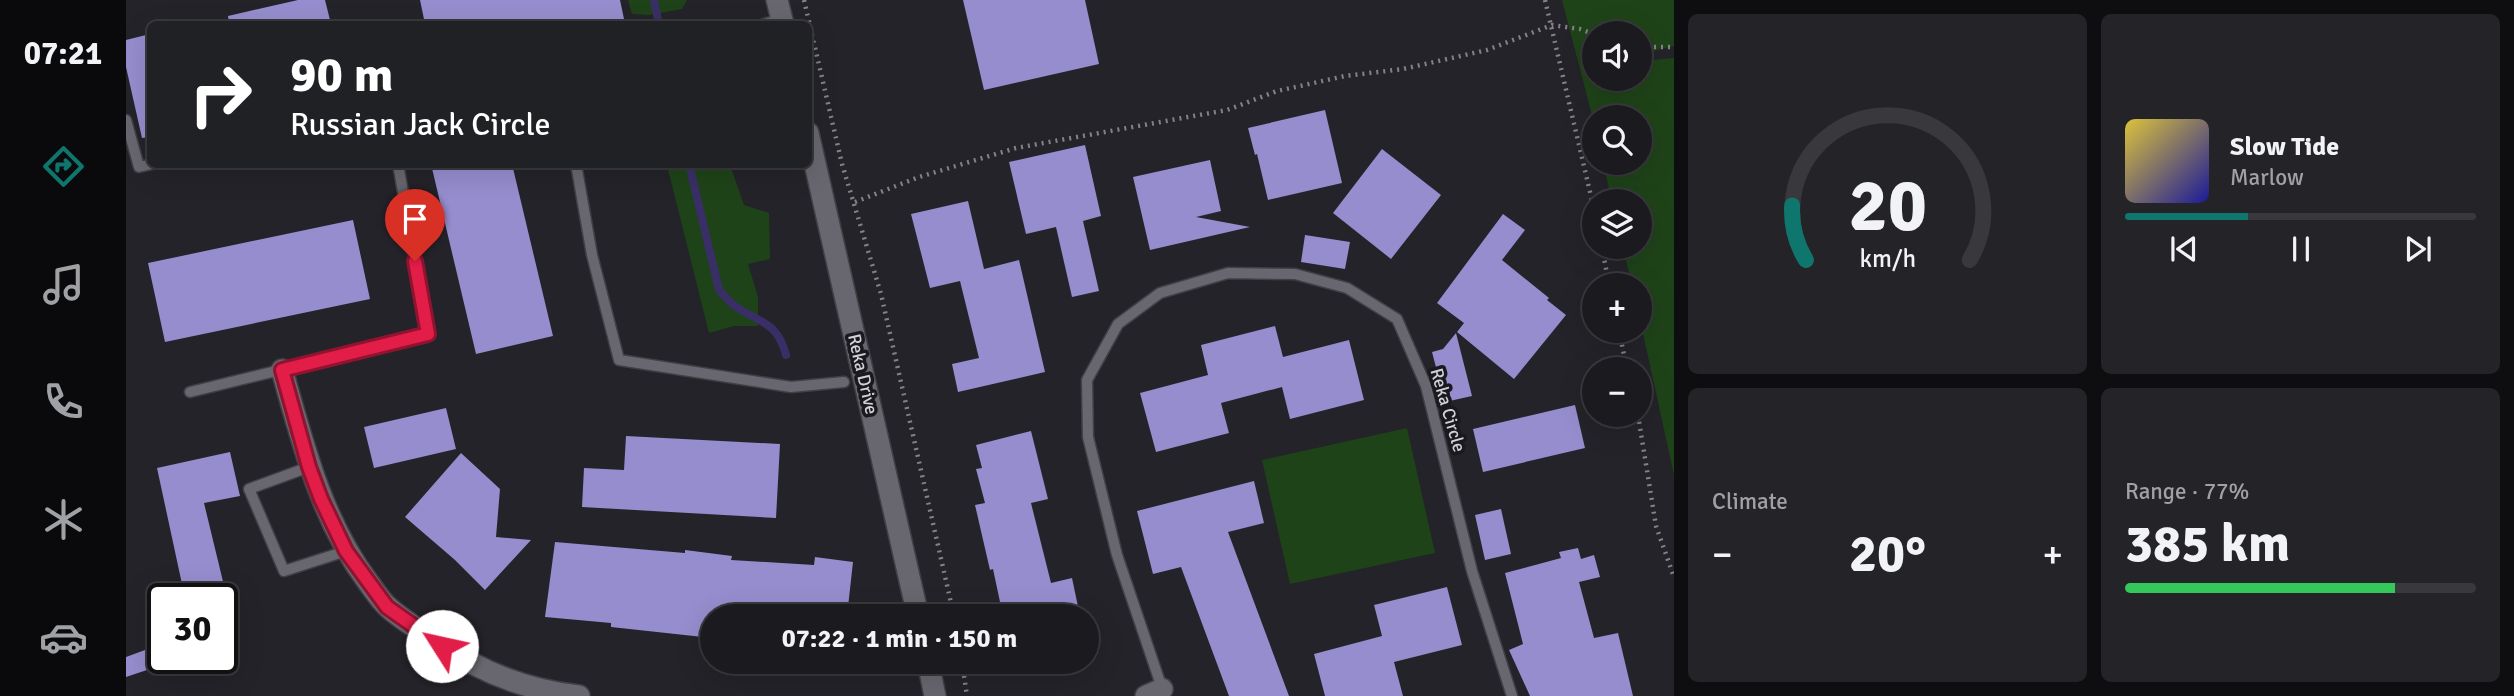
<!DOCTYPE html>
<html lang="en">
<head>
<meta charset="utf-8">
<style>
  body { margin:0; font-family:Signika,sans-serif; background:#232328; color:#f1f3f6; height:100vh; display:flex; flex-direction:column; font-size:26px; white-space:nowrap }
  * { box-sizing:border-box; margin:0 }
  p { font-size:23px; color:#9fa1a4 }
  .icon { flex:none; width:38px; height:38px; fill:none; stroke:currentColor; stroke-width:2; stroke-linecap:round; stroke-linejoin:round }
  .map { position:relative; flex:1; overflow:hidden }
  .panel { display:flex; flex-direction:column; gap:14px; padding:14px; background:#0e0e11; width:840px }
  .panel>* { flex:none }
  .banner { position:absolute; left:21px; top:21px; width:665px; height:147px; border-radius:10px; box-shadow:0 7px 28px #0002,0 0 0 2px #38383d; background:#202124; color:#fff; overflow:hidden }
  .tools { position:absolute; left:1456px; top:21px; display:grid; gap:14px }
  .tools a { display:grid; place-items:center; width:70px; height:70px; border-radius:50%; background:#1a1a1f; box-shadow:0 7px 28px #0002,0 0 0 2px #38383d; font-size:35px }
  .speed { position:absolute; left:21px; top:583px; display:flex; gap:14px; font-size:35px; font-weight:700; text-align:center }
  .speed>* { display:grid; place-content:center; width:91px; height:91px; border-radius:50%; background:#1a1a1f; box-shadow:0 7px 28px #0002,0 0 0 2px #38383d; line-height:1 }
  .speed .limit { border:4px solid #111; border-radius:10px; background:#fff; color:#111 }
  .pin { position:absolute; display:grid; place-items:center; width:60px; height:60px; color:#fff; margin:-72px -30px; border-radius:50% 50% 50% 0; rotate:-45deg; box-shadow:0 0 7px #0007 }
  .pin .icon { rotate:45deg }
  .me { position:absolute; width:77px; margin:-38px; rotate:305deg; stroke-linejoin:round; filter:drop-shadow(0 0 5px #0008) }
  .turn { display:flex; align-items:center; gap:24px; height:147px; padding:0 28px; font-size:32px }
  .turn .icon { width:91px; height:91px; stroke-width:2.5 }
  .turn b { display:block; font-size:49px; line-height:60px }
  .big { font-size:52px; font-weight:800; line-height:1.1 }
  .panel .widget { flex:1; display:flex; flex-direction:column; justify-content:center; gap:10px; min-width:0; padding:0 24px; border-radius:10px; background:#232328 }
  .panel .dial { align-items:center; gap:0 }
  .dial svg { height:182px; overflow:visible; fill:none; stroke:#38383d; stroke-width:7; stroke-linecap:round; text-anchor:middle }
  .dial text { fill:#f1f3f6; stroke:none }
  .song { display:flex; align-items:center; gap:21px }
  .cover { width:84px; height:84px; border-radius:10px; background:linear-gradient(135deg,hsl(50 70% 55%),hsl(240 70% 35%)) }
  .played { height:7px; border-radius:4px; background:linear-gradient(90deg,#0f766e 35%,#38383d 35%) }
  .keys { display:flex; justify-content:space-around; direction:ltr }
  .heat { display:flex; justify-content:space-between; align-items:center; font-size:38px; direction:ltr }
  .charge { height:10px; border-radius:5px; background:linear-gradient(90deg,#34c759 77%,#38383d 0) }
  .panel .tiles { flex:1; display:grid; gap:14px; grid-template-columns:repeat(2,1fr) }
  .trip { position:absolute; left:574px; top:604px; width:399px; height:70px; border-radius:35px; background:#1a1a1f; box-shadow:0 7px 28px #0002,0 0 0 2px #38383d; font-weight:800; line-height:70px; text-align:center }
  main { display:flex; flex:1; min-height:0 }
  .dock { display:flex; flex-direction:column; width:126px; justify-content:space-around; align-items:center; background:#0a0a0c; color:#9fa1a4 }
  .dock .icon { width:49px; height:49px }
  .dock .on { color:#0f766e }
  .dock b { font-size:32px; color:#f1f3f6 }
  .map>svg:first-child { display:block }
</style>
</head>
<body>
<main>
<nav class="dock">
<b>07:21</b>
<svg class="icon on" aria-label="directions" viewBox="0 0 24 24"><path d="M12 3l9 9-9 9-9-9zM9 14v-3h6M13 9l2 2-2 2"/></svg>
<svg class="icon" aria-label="music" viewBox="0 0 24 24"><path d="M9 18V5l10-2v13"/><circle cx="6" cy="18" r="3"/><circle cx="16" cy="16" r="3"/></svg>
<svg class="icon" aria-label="phone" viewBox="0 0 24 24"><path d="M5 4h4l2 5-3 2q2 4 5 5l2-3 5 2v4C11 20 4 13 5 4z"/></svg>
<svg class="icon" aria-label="climate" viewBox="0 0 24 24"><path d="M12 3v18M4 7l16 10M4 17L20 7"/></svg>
<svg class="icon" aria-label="car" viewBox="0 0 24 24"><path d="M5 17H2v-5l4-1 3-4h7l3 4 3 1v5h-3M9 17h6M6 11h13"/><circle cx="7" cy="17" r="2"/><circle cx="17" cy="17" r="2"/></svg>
</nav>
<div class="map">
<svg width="1548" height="696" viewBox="0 0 1548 696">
  <rect width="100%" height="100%" fill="#232329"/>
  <!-- green -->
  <path fill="#1f4319" d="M 502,0 L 561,0 L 556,9 L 523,15 L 506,14 Z
    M 1436,0 L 1548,0 L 1548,46 L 1514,54 L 1514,33 L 1468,33 L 1468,65 L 1464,66 L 1468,67 L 1468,79 L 1514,79 L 1514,61 L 1548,58 L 1548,475 L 1514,320 L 1514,285 L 1506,285 L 1497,247 L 1514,247 L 1514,201 L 1486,201 L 1477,163 L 1514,163 L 1514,117 L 1468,117 L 1468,123 Z
    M 541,165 L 604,165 L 618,205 L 643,213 L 644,259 L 622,264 L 632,297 L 632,326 L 608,326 L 583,333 Z
    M 1281,428 L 1309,553 L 1164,584 L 1136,460 Z"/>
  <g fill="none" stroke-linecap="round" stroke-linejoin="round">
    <!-- stream -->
    <path stroke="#392f66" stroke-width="8" d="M 528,0 L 532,20
      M 563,164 L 593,290 C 598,295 603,302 609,306 C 635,324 651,321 660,355"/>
  </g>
  <!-- building -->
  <path fill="#958dcd" d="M 172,0 L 199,0 L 205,24 L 103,24 L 102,16 Z
    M 294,0 L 494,0 L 498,19 L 473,24 L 299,24 Z
    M 837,0 L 959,0 L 973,64 L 858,90 Z
    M 24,34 L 24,137 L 16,138 L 0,67 L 0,40 Z
    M 1199,110 L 1216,183 L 1142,200 L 1131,154 L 1129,155 L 1122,128 Z
    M 959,145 L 975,216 L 957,221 L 973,291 L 946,297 L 930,227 L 900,234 L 883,162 Z
    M 1256,149 L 1315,195 L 1265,259 L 1207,213 Z
    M 1084,160 L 1095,211 L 1070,217 L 1124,227 L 1024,250 L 1007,177 Z
    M 305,164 L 386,164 L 427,336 L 350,354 Z
    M 842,201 L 858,269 L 893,260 L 919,372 L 832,392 L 826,364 L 853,358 L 834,281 L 804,288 L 785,214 Z
    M 1377,214 L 1399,230 L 1376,260 L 1423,298 L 1421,300 L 1440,315 L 1388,379 L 1331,332 L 1338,323 L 1311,303 Z
    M 227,220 L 244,299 L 39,342 L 22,263 Z
    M 1179,235 L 1224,242 L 1219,269 L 1175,262 Z
    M 1149,326 L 1157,357 L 1223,340 L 1238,400 L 1164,419 L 1156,387 L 1095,403 L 1103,433 L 1030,452 L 1014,393 L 1082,375 L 1075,345 Z
    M 1330,333 L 1346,396 L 1319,402 L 1306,352 L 1317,349 Z
    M 1449,405 L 1459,448 L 1357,472 L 1347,429 Z
    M 320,408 L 330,449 L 248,468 L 238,427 Z
    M 905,431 L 922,499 L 905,503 L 925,583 L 946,578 L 954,616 L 877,616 L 867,569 L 864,570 L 849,505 L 859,503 L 850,469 L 856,468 L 850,445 Z
    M 500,436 L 654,444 L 650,518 L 456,507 L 458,468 L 498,470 Z
    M 104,452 L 114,496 L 78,503 L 101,598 L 59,598 L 31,468 Z
    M 335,453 L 374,489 L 370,537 L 405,540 L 359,590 L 329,560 L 279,517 Z
    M 1128,481 L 1138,523 L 1102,532 L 1163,696 L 1103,696 L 1055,567 L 1027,574 L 1011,511 Z
    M 1375,509 L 1385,554 L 1359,560 L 1349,515 Z
    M 429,542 L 559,553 L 559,550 L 606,556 L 605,560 L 688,565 L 689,557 L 727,562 L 721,616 L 586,616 L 586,638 L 485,627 L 485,623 L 419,617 Z
    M 1452,548 L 1455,559 L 1468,555 L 1474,577 L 1453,582 L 1468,638 L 1492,633 L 1507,696 L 1404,696 L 1383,650 L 1397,644 L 1379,573 L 1435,558 L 1433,552 Z
    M 1321,587 L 1336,645 L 1268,662 L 1277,696 L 1199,696 L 1188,654 L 1256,636 L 1248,605 Z
    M 19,650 L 24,669 L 0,677 L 0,657 Z"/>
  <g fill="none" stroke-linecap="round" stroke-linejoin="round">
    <defs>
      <path id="service" d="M 638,24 L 656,19
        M 0,120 L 13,167 L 26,164
        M 450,164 L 466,255 L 493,360 L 665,387 L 718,382
        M 64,392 L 302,334 L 272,164
        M 183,467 L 123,489 L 158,571 L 220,551
        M 1037,691 L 991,555 L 962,437 L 961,380 L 992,324 L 1034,293 L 1102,273 L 1169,274 L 1221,288 L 1271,319 L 1300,386 L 1346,571 L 1386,696"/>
      <path id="minor" d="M 651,0 L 657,24
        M 682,133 L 792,616
        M 156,370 C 177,444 195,519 242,582 C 248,590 254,600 262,607 C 276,620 294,630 310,641 C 353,672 401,690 453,696
        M 802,662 L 809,696
        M 1020,696 L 1036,689"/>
    </defs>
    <!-- service casing -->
    <use href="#service" stroke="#403f45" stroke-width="13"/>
    <!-- minor casing -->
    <use href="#minor" stroke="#403f45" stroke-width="24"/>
    <!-- path -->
    <path stroke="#828287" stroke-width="4.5" stroke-dasharray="2 5" stroke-linecap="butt" d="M 678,0 L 716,164 L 755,294 L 828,616
      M 1419,0 L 1468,209
      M 1514,47 L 1548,47
      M 729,202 L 793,177 L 890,148 L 1101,110 L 1151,91 L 1174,86 L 1219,76 L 1277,69 L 1361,50 L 1426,25 L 1454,29 L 1468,34
      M 1476,247 L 1483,285
      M 1493,331 L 1501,369
      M 1512,415 L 1530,526 L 1548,577
      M 836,662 L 841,696"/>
    <!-- service -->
    <use href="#service" stroke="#68676f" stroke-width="10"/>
    <!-- minor -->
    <use href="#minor" stroke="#68676f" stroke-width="21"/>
  </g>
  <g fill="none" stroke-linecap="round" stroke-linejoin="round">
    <defs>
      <path id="route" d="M 289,261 L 302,334 L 156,370 L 183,467 L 195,499 L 220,551 L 261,607 L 316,646"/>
    </defs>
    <!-- route casing -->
    <use href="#route" stroke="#92132f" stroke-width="18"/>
    <!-- route -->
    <use href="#route" stroke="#e11d48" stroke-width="12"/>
  </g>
  <g text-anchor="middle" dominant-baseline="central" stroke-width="7" stroke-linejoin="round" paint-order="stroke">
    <!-- street labels -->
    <g font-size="18" fill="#d2d2d6" stroke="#1a1920">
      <text transform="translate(737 374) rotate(77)">Reka Drive</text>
      <text transform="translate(1322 410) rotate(74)">Reka Circle</text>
    </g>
  </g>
</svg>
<div class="tools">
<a><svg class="icon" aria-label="sound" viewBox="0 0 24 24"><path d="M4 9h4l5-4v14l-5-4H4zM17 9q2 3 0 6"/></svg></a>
<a><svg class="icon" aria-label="search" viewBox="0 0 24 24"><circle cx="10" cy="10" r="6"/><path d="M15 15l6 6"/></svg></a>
<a><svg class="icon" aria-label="layers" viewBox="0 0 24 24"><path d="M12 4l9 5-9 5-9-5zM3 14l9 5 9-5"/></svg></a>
<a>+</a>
<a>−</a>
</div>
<div class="speed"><div class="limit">30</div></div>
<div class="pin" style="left:289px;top:261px;background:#d93025"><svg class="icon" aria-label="arrive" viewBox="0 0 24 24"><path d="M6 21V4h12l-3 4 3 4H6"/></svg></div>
<svg class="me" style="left:316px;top:646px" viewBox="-20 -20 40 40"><circle r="19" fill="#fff"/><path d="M0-13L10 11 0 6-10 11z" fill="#e11d48"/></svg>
<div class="trip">07:22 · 1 min · 150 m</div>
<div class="banner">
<div class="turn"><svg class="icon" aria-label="right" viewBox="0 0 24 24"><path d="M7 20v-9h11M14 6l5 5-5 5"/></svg><div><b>90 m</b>Russian Jack Circle</div></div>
</div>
</div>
<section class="panel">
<div class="tiles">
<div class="widget dial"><svg viewBox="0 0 100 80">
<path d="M14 69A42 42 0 1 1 86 69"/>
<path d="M14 69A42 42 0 0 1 8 45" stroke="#0f766e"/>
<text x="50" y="56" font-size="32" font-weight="700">20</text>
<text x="50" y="72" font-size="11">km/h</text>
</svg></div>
<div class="widget">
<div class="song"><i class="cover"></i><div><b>Slow Tide</b><p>Marlow</p></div></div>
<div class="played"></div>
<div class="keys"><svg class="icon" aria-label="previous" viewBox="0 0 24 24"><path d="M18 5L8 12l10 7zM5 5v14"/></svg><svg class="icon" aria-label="pause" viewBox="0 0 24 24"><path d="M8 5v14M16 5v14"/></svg><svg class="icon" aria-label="next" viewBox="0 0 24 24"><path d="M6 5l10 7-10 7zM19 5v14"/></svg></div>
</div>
<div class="widget"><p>Climate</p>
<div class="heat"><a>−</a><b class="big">20°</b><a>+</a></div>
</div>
<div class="widget"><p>Range · 77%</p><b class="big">385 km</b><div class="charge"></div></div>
</div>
</section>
</main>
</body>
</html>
